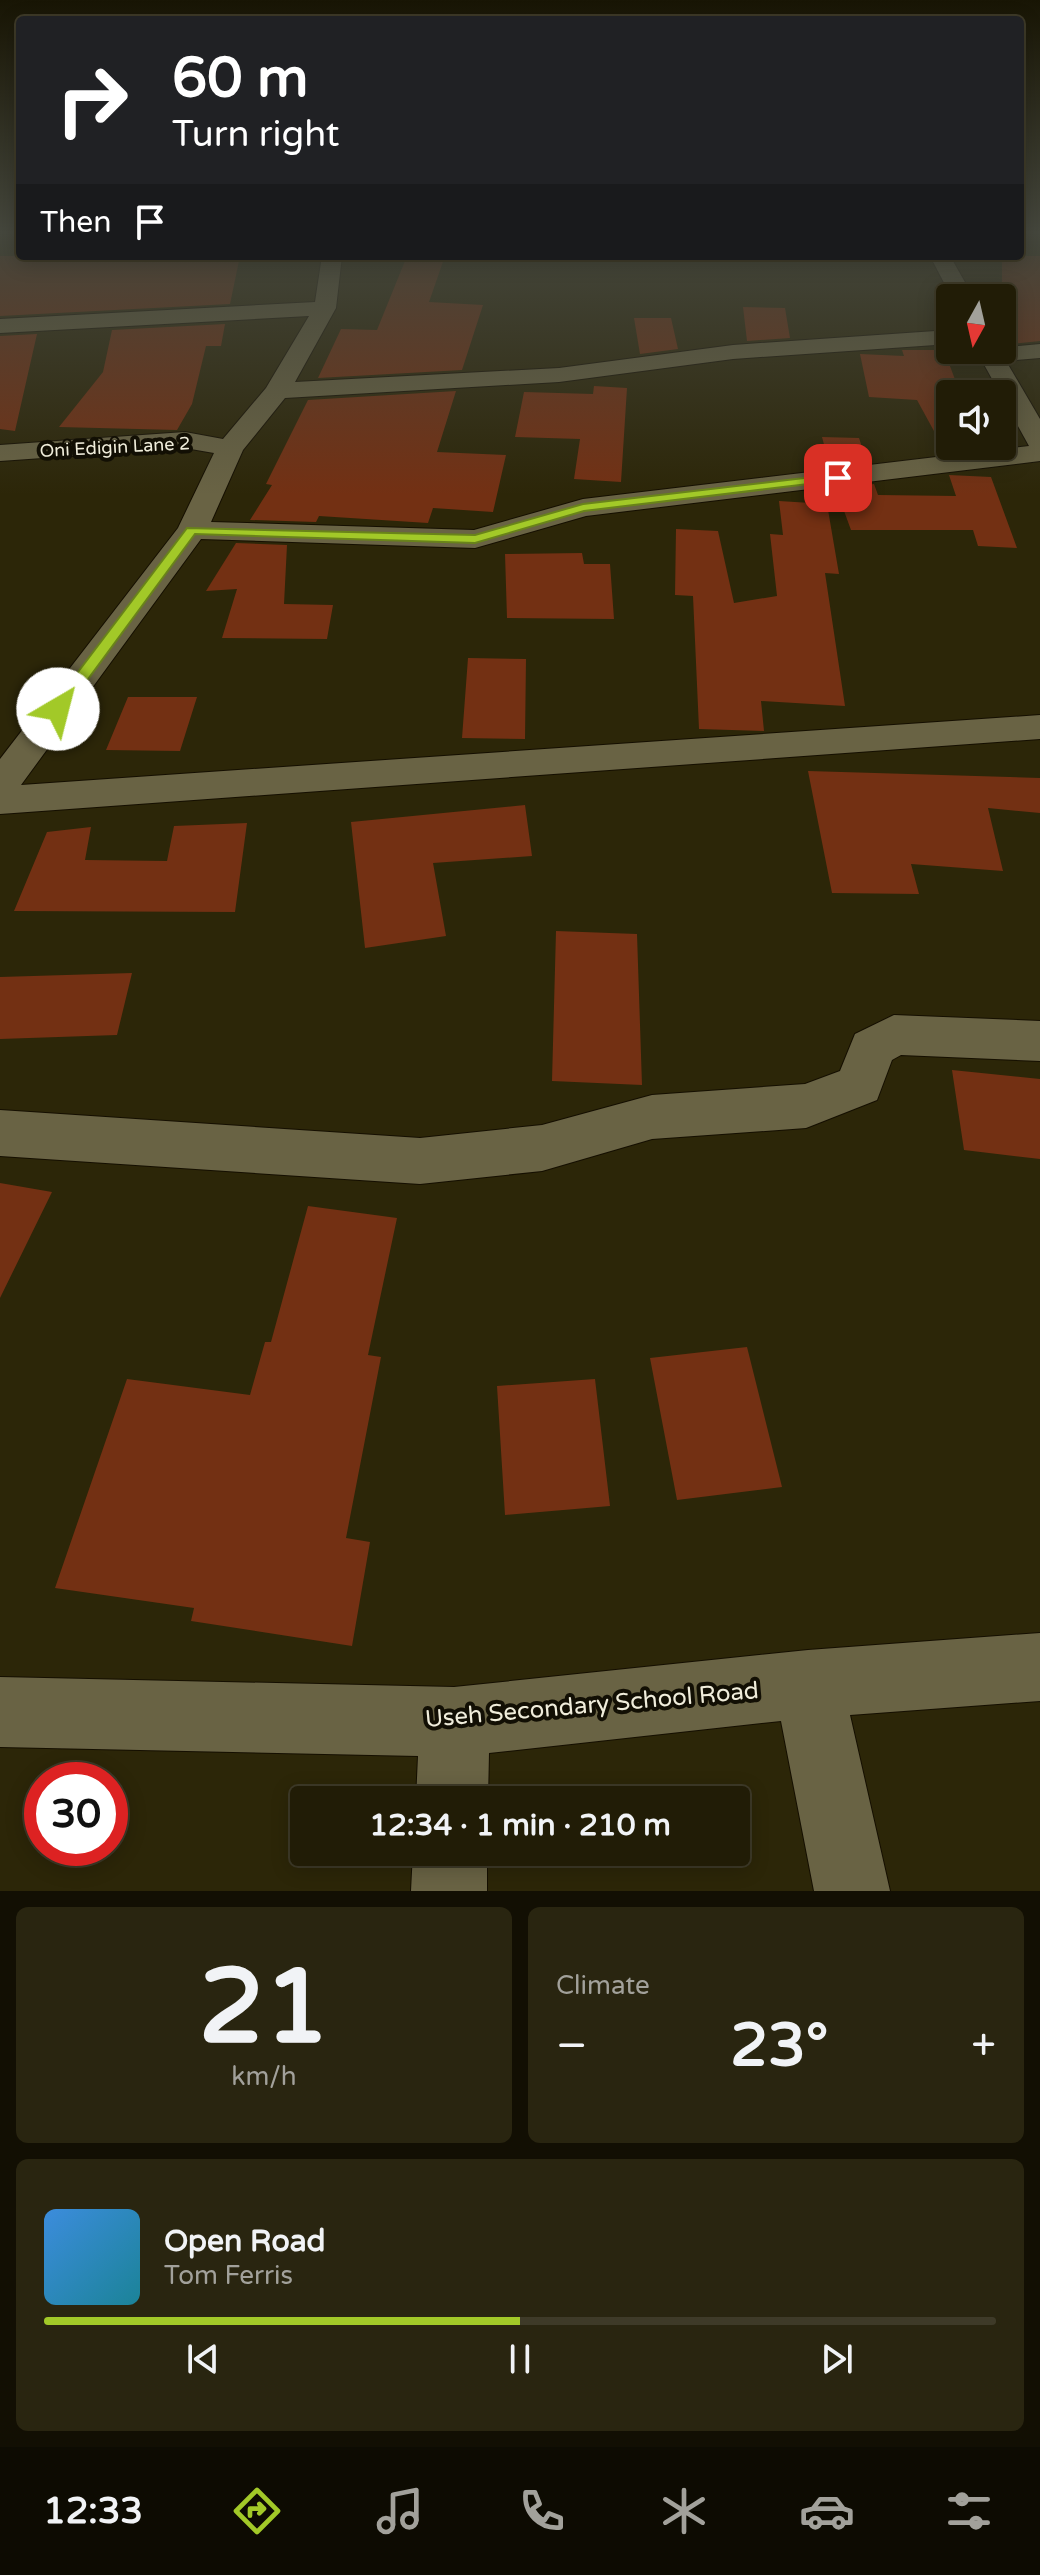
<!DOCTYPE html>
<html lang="en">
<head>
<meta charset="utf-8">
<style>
  body { margin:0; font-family:"Varela Round",sans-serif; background:#292510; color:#f1f3f6; height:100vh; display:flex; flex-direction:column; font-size:30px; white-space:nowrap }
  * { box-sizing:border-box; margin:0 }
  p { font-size:26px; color:#a2a19b }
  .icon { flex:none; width:44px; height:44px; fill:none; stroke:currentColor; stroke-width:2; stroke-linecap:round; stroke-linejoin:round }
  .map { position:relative; height:1891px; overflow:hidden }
  .sheet { display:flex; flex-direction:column; gap:16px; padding:16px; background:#120f03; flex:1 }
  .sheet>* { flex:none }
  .hud { position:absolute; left:16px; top:16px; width:1008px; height:244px; border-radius:8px; box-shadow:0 4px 20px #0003,0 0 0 2px #3e3a28; background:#202124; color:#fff; overflow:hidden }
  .needle { width:52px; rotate:188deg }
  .fabs { position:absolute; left:936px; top:284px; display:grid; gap:16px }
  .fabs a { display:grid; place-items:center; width:80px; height:80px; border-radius:8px; background:#211c06; box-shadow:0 4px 20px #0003,0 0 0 2px #3e3a28; font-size:40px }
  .speed { position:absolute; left:24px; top:1762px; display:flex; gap:16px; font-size:40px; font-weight:700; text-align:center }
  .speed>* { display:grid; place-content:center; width:104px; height:104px; border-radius:50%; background:#211c06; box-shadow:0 4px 20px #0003,0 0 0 2px #3e3a28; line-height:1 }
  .speed .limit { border:12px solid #d22; background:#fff; color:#111 }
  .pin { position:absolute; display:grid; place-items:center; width:68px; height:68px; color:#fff; margin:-34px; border-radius:16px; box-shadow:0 4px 12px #0006 }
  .me { position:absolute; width:88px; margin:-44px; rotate:37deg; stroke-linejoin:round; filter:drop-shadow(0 0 6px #0008) }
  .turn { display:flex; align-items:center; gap:28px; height:168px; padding:0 24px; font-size:36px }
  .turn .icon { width:104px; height:104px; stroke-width:2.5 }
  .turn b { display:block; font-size:56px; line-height:68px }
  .then { display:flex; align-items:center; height:76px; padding:0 24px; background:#0003; gap:16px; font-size:30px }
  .big { font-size:60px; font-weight:800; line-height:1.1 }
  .sheet .tile { flex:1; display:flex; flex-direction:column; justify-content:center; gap:12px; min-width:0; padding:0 28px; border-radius:12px; background:#292510 }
  .sheet .dial { align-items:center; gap:0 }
  .dial b { font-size:104px; line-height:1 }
  .song { display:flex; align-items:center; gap:24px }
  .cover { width:96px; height:96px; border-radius:12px; background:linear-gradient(135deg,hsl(210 70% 55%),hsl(190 70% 35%)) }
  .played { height:8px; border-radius:4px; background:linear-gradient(90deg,#a2c928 50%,#3e3a28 50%) }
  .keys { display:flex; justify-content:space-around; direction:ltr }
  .heat { display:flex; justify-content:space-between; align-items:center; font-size:44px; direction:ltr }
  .sheet .tiles { flex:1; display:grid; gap:16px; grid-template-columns:1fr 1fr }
  .tile:last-child { grid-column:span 2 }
  .trip { position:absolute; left:290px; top:1786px; width:460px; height:80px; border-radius:8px; background:#211c06; box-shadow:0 4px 20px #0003,0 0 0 2px #3e3a28; font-weight:800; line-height:80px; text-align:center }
  .tab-bar { display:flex; height:128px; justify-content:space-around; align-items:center; background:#0d0b02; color:#a2a19b }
  .tab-bar .icon { width:56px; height:56px }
  .tab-bar .on { color:#a2c928 }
  .tab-bar b { font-size:36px; color:#f1f3f6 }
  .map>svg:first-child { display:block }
</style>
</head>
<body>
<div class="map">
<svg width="1040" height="1891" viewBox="0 0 1040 1891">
  <rect width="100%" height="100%" fill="#2c2608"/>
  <!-- building -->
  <path fill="#733013" d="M 0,256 L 240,256 L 230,304 L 0,316 Z
    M 407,256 L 445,256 L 429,302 L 483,305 L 462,370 L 318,378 L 341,329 L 377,330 Z
    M 1002,256 L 1040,256 L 1040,341 L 1002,345 Z
    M 743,307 L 785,308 L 790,338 L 747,341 Z
    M 634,318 L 671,318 L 678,349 L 640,354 Z
    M 225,324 L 221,346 L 206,346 L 192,404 L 177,430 L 59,427 L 103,372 L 112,330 Z
    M 37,334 L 15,431 L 0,429 L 0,336 Z
    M 902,350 L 944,350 L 960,393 L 950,392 L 950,452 L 946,453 L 917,400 L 869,397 L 860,354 L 904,356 Z
    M 594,386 L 627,388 L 621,482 L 574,479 L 580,439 L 515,437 L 524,392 L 593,394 Z
    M 456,391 L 437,452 L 506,455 L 493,512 L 433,508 L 428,523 L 319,516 L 316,522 L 250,520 L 272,485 L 266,484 L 308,400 Z
    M 822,437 L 859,438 L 867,462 L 830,467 Z
    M 949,475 L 991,477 L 1017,548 L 978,546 L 973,530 L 851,530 L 836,489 L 874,484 L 878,495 L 956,496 Z
    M 779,501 L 827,504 L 839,574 L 825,573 L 845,706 L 761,701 L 764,731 L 699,729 L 693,596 L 675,595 L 676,529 L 718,531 L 734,603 L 777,596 L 770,534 L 783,535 Z
    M 236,543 L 287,545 L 284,604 L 333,605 L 327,639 L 222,638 L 237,589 L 206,591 Z
    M 582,553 L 584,564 L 610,564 L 614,619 L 507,618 L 505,554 Z
    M 468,658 L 526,659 L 525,739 L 462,738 Z
    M 128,697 L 197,697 L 180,751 L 106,750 Z
    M 808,771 L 1040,778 L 1040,813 L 988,808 L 1003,871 L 911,864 L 919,894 L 832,893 Z
    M 525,805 L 532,856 L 433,863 L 446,936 L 365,948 L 351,822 Z
    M 247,823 L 235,912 L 14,911 L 47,832 L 91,827 L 85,860 L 167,861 L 174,826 Z
    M 556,931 L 637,934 L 642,1085 L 552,1081 Z
    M 132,973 L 117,1035 L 0,1039 L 0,977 Z
    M 952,1070 L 1040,1079 L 1040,1159 L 964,1150 Z
    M 0,1183 L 52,1192 L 0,1298 Z
    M 308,1206 L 397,1218 L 368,1355 L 381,1357 L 346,1538 L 370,1542 L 352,1646 L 191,1621 L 194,1608 L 55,1588 L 127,1379 L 250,1395 L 265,1342 L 271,1342 Z
    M 747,1347 L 782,1487 L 677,1500 L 650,1358 Z
    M 595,1379 L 610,1506 L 505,1515 L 497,1386 Z"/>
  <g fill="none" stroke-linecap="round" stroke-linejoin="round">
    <defs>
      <path id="minor" d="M 322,256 L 342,256 L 336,308 L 295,382 L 559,368 L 733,345 L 950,330 L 950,344 L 733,359 L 559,382 L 285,398 L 243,450 L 211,522 L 474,530 L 583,499 L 1029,446 L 976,350 L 1040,344 L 1040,358 L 1006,361 L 1040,419 L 1040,461 L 586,516 L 475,548 L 201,539 L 21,785 L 1040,715 L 1040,739 L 0,814 L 0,759 L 178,528 L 214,453 L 185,448 L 0,461 L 0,445 L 185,432 L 223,439 L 266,388 L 309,316 L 0,333 L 0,319 L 315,302 Z
        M 930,256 L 950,256 L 974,298 L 952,298 Z
        M 894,1015 L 1040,1021 L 1040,1061 L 901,1055 L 892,1060 L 877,1100 L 806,1128 L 652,1139 L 542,1171 L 420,1184 L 0,1156 L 0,1110 L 420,1138 L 542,1125 L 652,1095 L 805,1084 L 840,1071 L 855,1034 Z
        M 1040,1633 L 1040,1701 L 850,1715 L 890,1891 L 814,1891 L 781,1721 L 489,1753 L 488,1800 L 416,1800 L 418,1756 L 0,1747 L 0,1677 L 454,1687 L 808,1650 Z
        M 413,1852 L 487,1852 L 487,1891 L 411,1891 Z"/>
    </defs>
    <!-- minor casing -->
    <use href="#minor" stroke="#150f00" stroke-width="2"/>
    <!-- minor -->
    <use href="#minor" fill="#696344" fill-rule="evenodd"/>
  </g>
  <!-- sky -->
  <linearGradient id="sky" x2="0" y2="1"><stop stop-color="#181504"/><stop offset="0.47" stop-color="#45473d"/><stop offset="1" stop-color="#45473d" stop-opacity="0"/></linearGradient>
  <rect width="1040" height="495" fill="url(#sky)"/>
  <!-- route -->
  <path fill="#a2c928" stroke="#69831a" stroke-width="2" d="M 838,474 L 842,476 L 842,480 L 584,511 L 475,543 L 195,534 L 63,713 L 50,709 L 187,528 L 475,535 L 583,504 Z"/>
  <g text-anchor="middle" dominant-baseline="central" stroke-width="8" stroke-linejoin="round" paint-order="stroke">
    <!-- far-street labels -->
    <g font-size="18" fill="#f0eddb" stroke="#120f04">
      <text transform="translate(115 447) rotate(-3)">Oni Edigin Lane 2</text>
    </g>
    <!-- near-street labels -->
    <g font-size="24" fill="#f0eddb" stroke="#120f04">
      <text transform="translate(592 1705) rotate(-5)">Useh Secondary School Road</text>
    </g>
  </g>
</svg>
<div class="fabs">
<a><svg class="needle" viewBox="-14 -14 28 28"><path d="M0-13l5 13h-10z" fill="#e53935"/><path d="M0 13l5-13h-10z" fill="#a2a19b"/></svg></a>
<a><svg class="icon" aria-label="sound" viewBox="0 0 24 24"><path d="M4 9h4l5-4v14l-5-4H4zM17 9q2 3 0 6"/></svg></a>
</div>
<div class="speed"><div class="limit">30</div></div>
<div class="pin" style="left:838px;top:478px;background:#d93025"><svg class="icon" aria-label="arrive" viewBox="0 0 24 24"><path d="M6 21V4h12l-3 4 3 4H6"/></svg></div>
<svg class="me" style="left:58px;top:709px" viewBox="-20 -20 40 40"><circle r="19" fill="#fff"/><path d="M0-13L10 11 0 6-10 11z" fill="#a2c928"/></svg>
<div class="trip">12:34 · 1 min · 210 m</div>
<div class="hud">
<div class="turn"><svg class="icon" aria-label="right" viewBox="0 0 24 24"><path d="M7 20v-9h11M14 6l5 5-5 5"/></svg><div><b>60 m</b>Turn right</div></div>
<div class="then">Then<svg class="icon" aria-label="arrive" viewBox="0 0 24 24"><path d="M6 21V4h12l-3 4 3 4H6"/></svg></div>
</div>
</div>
<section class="sheet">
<div class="tiles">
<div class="tile dial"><b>21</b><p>km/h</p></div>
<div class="tile"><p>Climate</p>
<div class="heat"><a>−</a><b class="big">23°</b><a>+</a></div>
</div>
<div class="tile">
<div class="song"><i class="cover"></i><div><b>Open Road</b><p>Tom Ferris</p></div></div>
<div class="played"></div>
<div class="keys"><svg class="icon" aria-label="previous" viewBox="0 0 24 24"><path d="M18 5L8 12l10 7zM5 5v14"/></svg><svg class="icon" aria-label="pause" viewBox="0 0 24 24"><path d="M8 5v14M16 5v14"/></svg><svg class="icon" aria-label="next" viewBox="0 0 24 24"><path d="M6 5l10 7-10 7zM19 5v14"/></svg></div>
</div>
</div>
</section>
<nav class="tab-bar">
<b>12:33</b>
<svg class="icon on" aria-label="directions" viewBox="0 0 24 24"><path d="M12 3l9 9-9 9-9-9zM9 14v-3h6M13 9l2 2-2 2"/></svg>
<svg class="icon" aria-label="music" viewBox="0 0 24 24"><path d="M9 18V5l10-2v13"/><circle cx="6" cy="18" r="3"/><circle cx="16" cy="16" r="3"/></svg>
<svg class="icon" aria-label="phone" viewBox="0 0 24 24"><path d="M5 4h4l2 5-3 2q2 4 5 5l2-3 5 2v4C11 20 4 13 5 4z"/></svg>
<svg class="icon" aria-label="climate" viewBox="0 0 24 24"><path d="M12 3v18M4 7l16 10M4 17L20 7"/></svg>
<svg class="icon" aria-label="car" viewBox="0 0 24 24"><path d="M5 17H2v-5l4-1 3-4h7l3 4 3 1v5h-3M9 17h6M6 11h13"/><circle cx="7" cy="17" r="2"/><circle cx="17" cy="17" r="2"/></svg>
<svg class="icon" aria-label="filters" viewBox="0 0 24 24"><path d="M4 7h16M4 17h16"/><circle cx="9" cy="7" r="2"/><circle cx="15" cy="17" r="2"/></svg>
</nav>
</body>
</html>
